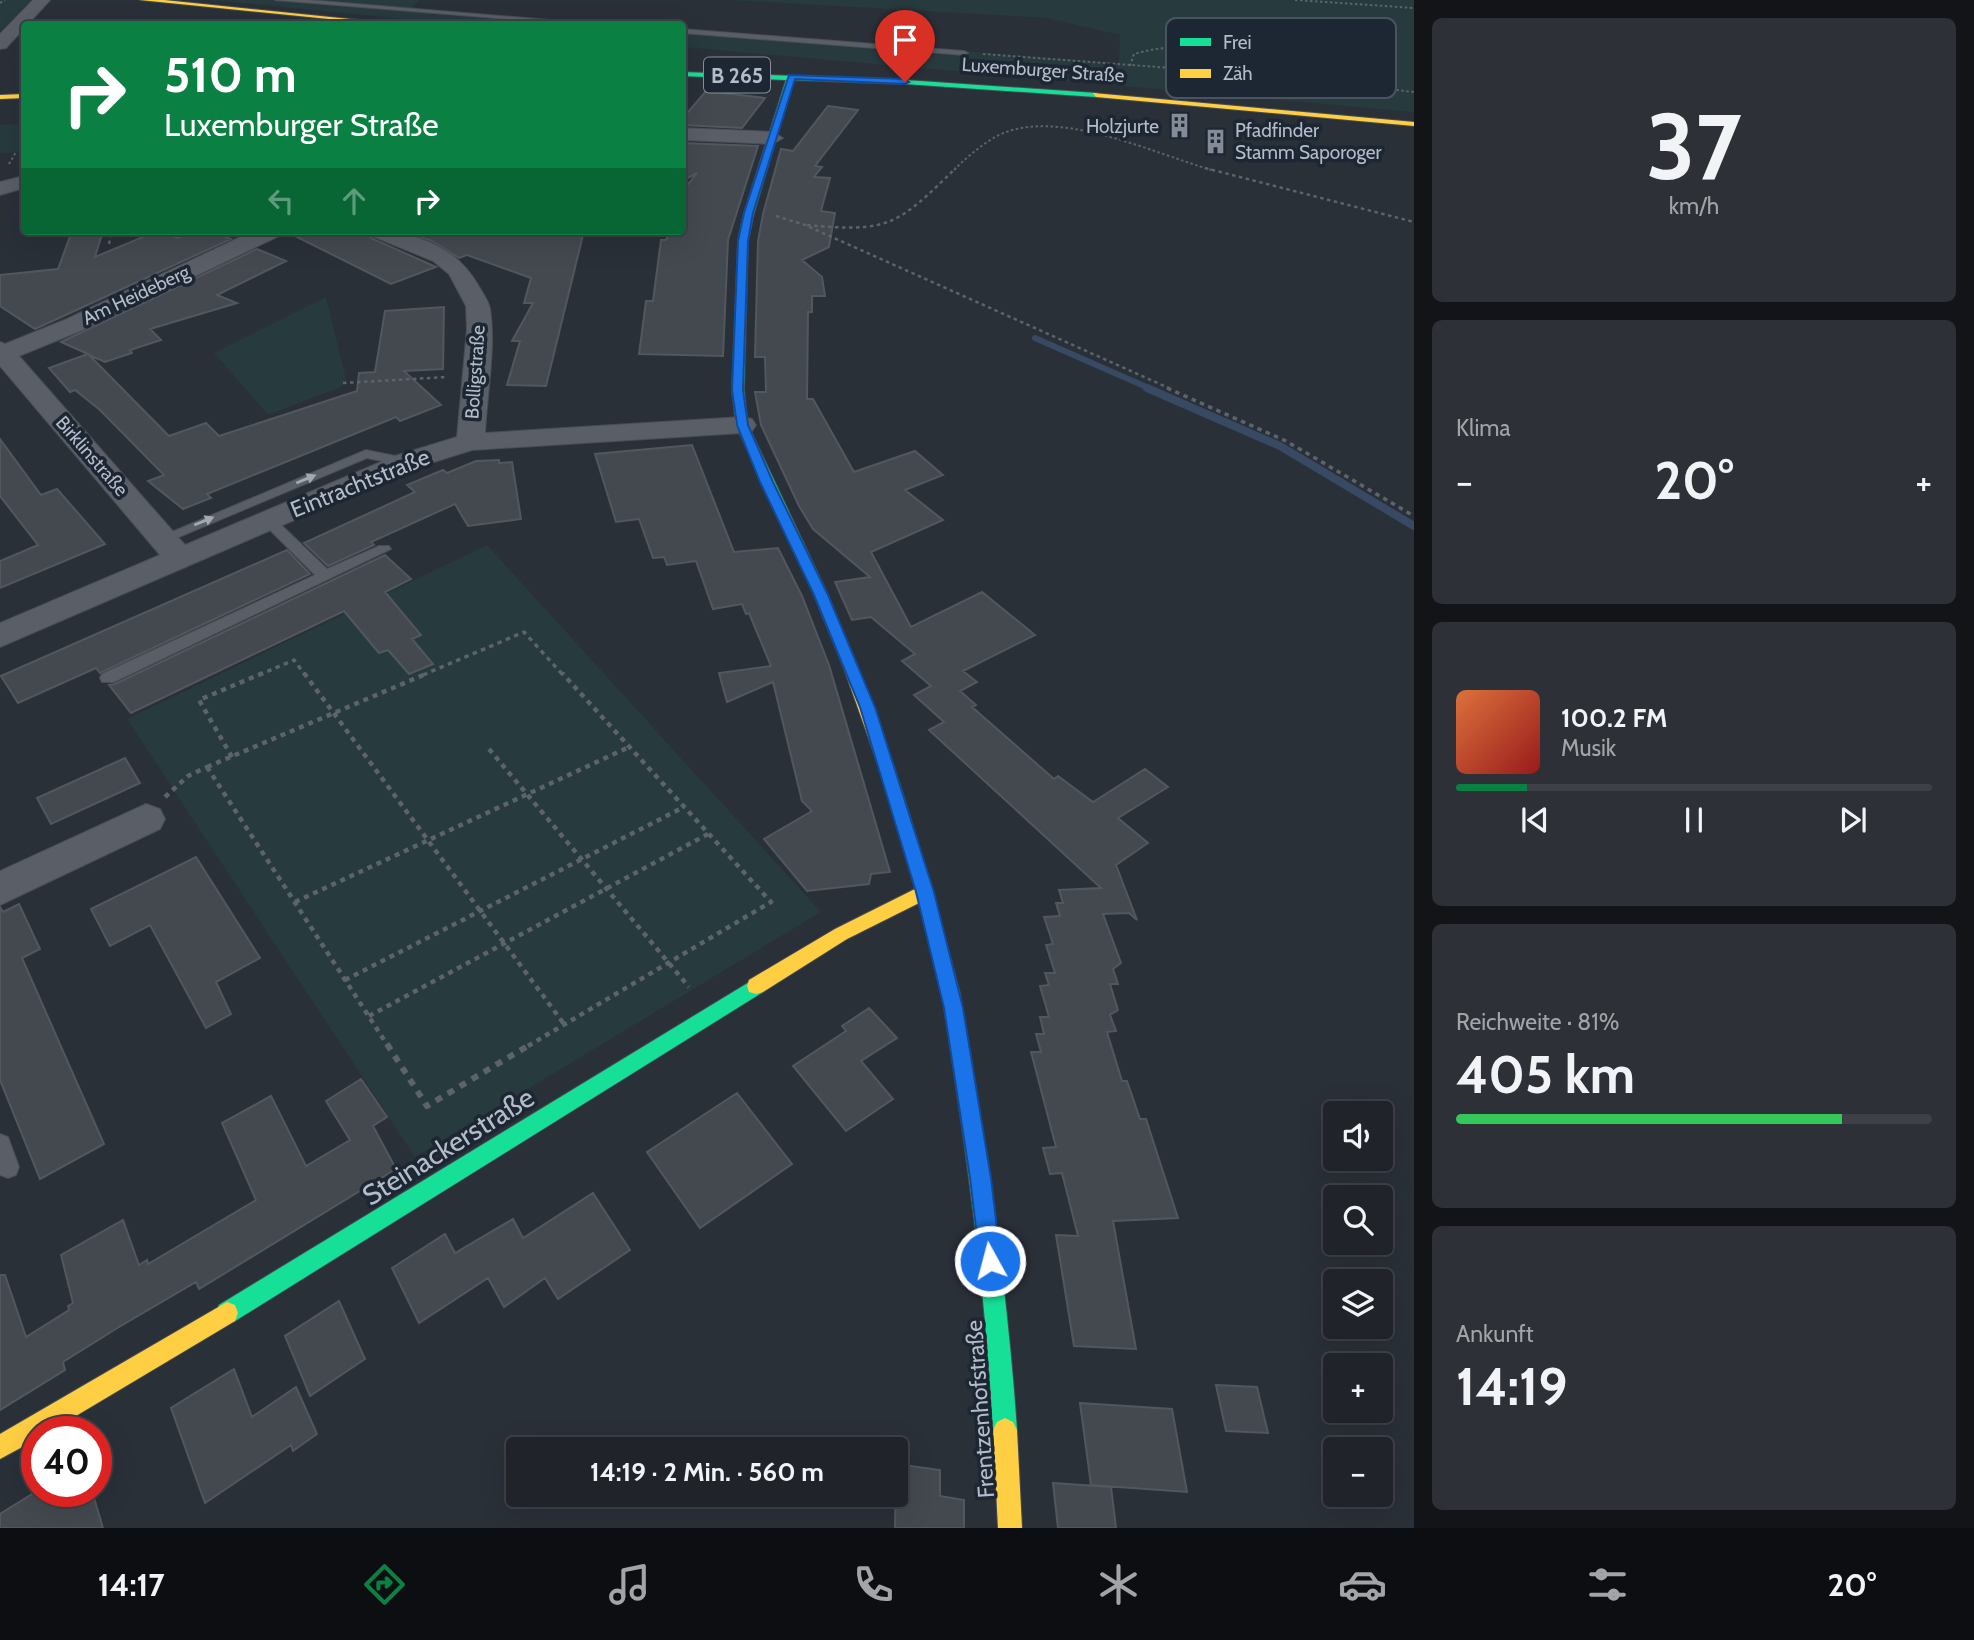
<!DOCTYPE html>
<html lang="de">
<head>
<meta charset="utf-8">
<style>
  body { margin:0; font-family:Cabin,sans-serif; background:#2d3036; color:#f1f3f6; height:100vh; display:flex; flex-direction:column; font-size:26px; white-space:nowrap }
  * { box-sizing:border-box; margin:0 }
  p { font-size:23px; color:#a2a4a8 }
  .icon { flex:none; width:38px; height:38px; fill:none; stroke:currentColor; stroke-width:2; stroke-linecap:round; stroke-linejoin:round }
  .map { position:relative; flex:1; overflow:hidden }
  .sheet { display:flex; flex-direction:column; gap:18px; padding:18px; background:#121417; width:560px }
  .sheet>* { flex:none }
  .banner { position:absolute; left:21px; top:21px; width:665px; height:214px; border-radius:7px; box-shadow:0 7px 28px #0002,0 0 0 2px #3d4147; background:#0b8043; color:#fff; overflow:hidden }
  .controls { position:absolute; left:1323px; top:1101px; display:grid; gap:14px }
  .controls a { display:grid; place-items:center; width:70px; height:70px; border-radius:7px; background:#20242a; box-shadow:0 7px 28px #0002,0 0 0 2px #3d4147; font-size:35px }
  .speed { position:absolute; left:21px; top:1416px; display:flex; gap:14px; font-size:35px; font-weight:700; text-align:center }
  .speed>* { display:grid; place-content:center; width:91px; height:91px; border-radius:50%; background:#20242a; box-shadow:0 7px 28px #0002,0 0 0 2px #3d4147; line-height:1 }
  .speed .limit { border:10px solid #d22; background:#fff; color:#111 }
  .pin { position:absolute; display:grid; place-items:center; width:60px; height:60px; color:#fff; margin:-72px -30px; border-radius:50% 50% 50% 0; rotate:-45deg; box-shadow:0 0 7px #0007 }
  .pin .icon { rotate:45deg }
  .me { position:absolute; width:77px; margin:-38px; rotate:353deg; stroke-linejoin:round; filter:drop-shadow(0 0 5px #0008) }
  .turn { display:flex; align-items:center; gap:24px; height:147px; padding:0 28px; font-size:32px }
  .turn .icon { width:91px; height:91px; stroke-width:2.5 }
  .turn b { display:block; font-size:49px; line-height:60px }
  .lanes { display:flex; align-items:center; height:66px; padding:0 28px; background:#0003; justify-content:center; gap:35px; direction:ltr }
  .lanes .off { opacity:.35 }
  .big { font-size:52px; font-weight:800; line-height:1.1 }
  .sheet .card { flex:1; display:flex; flex-direction:column; justify-content:center; gap:10px; min-width:0; padding:0 24px; border-radius:10px; background:#2d3036 }
  .sheet .dial { align-items:center; gap:0 }
  .dial b { font-size:91px; line-height:1 }
  .song { display:flex; align-items:center; gap:21px }
  .cover { width:84px; height:84px; border-radius:10px; background:linear-gradient(135deg,hsl(20 70% 55%),hsl(0 70% 35%)) }
  .played { height:7px; border-radius:4px; background:linear-gradient(90deg,#0b8043 15%,#3d4147 15%) }
  .keys { display:flex; justify-content:space-around; direction:ltr }
  .heat { display:flex; justify-content:space-between; align-items:center; font-size:38px; direction:ltr }
  .charge { height:10px; border-radius:5px; background:linear-gradient(90deg,#34c759 81%,#3d4147 0) }
  .trip { position:absolute; left:506px; top:1437px; width:402px; height:70px; border-radius:7px; background:#20242a; box-shadow:0 7px 28px #0002,0 0 0 2px #3d4147; font-weight:800; line-height:70px; text-align:center }
  .tabs { display:flex; height:112px; justify-content:space-around; align-items:center; background:#0d0e11; color:#a2a4a8 }
  .tabs .icon { width:49px; height:49px }
  .tabs .selected { color:#0b8043 }
  .tabs b { font-size:32px; color:#f1f3f6 }
  main { display:flex; flex:1; min-height:0 }
  .map>svg:first-child { display:block }
</style>
</head>
<body>
<main>
<div class="map">
<svg width="1414" height="1528" viewBox="0 0 1414 1528">
  <rect width="100%" height="100%" fill="#2a3038"/>
  <!-- green -->
  <path fill="#273a3e" d="M 0,0 L 31,0 L 0,31 Z
    M 209,0 L 420,0 L 410,9 L 620,24 L 457,24 Z
    M 730,0 L 1414,0 L 1414,112 L 683,47 L 682,29 L 1119,63 L 1120,35 L 1047,18 Z
    M 24,124 L 24,152 L 0,153 L 0,125 Z
    M 326,297 L 346,379 L 341,387 L 268,415 L 214,353 Z
    M 487,545 L 821,912 L 415,1157 L 127,719 Z"/>
  <g fill="none" stroke-linecap="round" stroke-linejoin="round">
    <!-- stream-far1 -->
    <path stroke="#384963" stroke-width="6" d="M 1035,338 L 1151,389"/>
    <!-- stream -->
    <path stroke="#384963" stroke-width="8" d="M 1147,388 L 1280,446 L 1414,526"/>
  </g>
  <!-- building -->
  <path fill="#444950" stroke="#52575f" stroke-width="2" d="M 706,91 L 765,98 L 742,128 L 682,125 L 682,119 Z
    M 828,106 L 858,110 L 815,166 L 822,167 L 814,177 L 830,178 L 821,211 L 835,213 L 829,247 L 802,260 L 822,277 L 825,296 L 812,296 L 812,312 L 808,312 L 807,399 L 813,399 L 854,472 L 915,451 L 943,475 L 905,490 L 943,520 L 871,552 L 911,627 L 982,592 L 1035,635 L 963,671 L 977,682 L 960,691 L 976,705 L 972,707 L 1054,779 L 1058,776 L 1093,802 L 1145,769 L 1168,787 L 1118,818 L 1148,843 L 1116,865 L 1137,920 L 1129,913 L 1103,914 L 1121,963 L 1113,969 L 1118,984 L 1110,984 L 1118,1010 L 1110,1015 L 1116,1031 L 1107,1032 L 1122,1081 L 1127,1081 L 1140,1119 L 1146,1119 L 1178,1218 L 1113,1221 L 1136,1349 L 1074,1346 L 1056,1235 L 1078,1236 L 1062,1173 L 1050,1174 L 1043,1148 L 1056,1147 L 1031,1052 L 1041,1052 L 1036,1034 L 1044,1034 L 1040,1017 L 1049,1017 L 1040,986 L 1049,985 L 1045,973 L 1055,973 L 1046,945 L 1053,944 L 1044,917 L 1060,916 L 1056,903 L 1063,903 L 1059,890 L 1101,888 L 929,730 L 944,722 L 914,695 L 931,686 L 902,661 L 915,654 L 871,617 L 852,620 L 835,582 L 870,577 L 813,529 L 799,506 L 761,425 L 755,392 L 766,392 L 765,357 L 755,357 L 758,241 L 763,214 L 781,149 L 793,151 Z
    M 682,143 L 758,146 L 728,240 L 723,356 L 639,354 L 646,301 L 653,301 L 661,240 L 666,240 L 670,231 L 682,231 L 682,192 L 697,173 L 682,181 Z
    M 72,231 L 103,231 L 95,257 L 157,231 L 178,238 L 194,231 L 211,231 L 231,239 L 35,329 L 0,306 L 0,275 L 58,269 Z
    M 285,231 L 367,231 L 371,238 L 436,267 L 391,284 Z
    M 400,231 L 584,231 L 546,386 L 507,385 L 520,341 L 512,341 L 533,303 L 524,303 L 531,278 L 467,255 L 459,258 L 432,241 Z
    M 257,249 L 286,261 L 217,295 L 237,303 L 150,329 L 161,340 L 130,350 L 132,353 L 105,362 L 89,355 L 169,436 L 206,423 L 219,436 L 357,391 L 359,373 L 375,372 L 385,311 L 444,307 L 443,369 L 404,371 L 441,405 L 400,421 L 396,417 L 207,494 L 211,498 L 183,509 L 148,481 L 164,475 L 100,410 L 75,390 L 70,392 L 49,368 L 88,354 L 61,342 Z
    M 0,439 L 41,495 L 57,489 L 105,544 L 0,588 L 0,561 L 38,545 L 0,496 Z
    M 692,445 L 734,552 L 778,548 L 802,596 L 829,665 L 890,872 L 871,874 L 869,884 L 807,891 L 764,839 L 812,811 L 802,801 L 773,682 L 727,702 L 719,673 L 771,666 L 749,613 L 746,614 L 742,604 L 713,609 L 696,561 L 667,565 L 664,557 L 653,558 L 639,519 L 616,522 L 595,454 Z
    M 499,460 L 499,463 L 512,462 L 521,519 L 468,526 L 455,504 L 371,542 L 374,545 L 328,566 L 304,543 L 415,492 L 407,485 L 443,470 L 447,473 L 476,461 Z
    M 287,550 L 310,574 L 100,673 L 96,668 L 18,703 L 1,676 Z
    M 385,555 L 411,579 L 385,592 L 421,635 L 412,639 L 433,664 L 409,674 L 388,650 L 379,653 L 344,611 L 131,713 L 109,685 L 115,684 Z
    M 125,758 L 140,783 L 51,824 L 37,798 Z
    M 196,857 L 260,958 L 216,982 L 231,1014 L 206,1028 L 150,925 L 110,946 L 91,909 Z
    M 19,904 L 40,949 L 22,958 L 104,1144 L 40,1179 L 0,1080 L 0,907 L 3,912 Z
    M 869,1008 L 897,1038 L 861,1061 L 893,1099 L 846,1131 L 793,1066 L 846,1031 L 842,1026 Z
    M 361,1079 L 387,1117 L 373,1126 L 396,1169 L 199,1289 L 196,1282 L 119,1327 L 63,1362 L 65,1370 L 0,1410 L 0,1275 L 5,1275 L 26,1337 L 69,1310 L 68,1306 L 73,1303 L 61,1255 L 123,1220 L 139,1265 L 147,1260 L 148,1264 L 256,1200 L 222,1123 L 271,1096 L 306,1166 L 350,1140 L 326,1101 Z
    M 737,1093 L 792,1164 L 700,1228 L 647,1152 Z
    M 593,1193 L 630,1250 L 558,1299 L 545,1278 L 504,1307 L 488,1278 L 419,1323 L 392,1268 L 445,1234 L 455,1253 L 513,1219 L 523,1238 Z
    M 339,1301 L 365,1359 L 310,1396 L 285,1336 Z
    M 234,1369 L 252,1417 L 296,1387 L 317,1434 L 293,1451 L 291,1445 L 205,1503 L 171,1408 Z
    M 1216,1385 L 1257,1387 L 1268,1433 L 1226,1431 Z
    M 1080,1403 L 1172,1409 L 1187,1492 L 1091,1485 Z
    M 896,1464 L 940,1470 L 940,1496 L 964,1500 L 964,1528 L 895,1528 Z
    M 1053,1483 L 1111,1487 L 1116,1528 L 1058,1528 Z
    M 37,1491 L 92,1491 L 103,1528 L 0,1528 L 0,1514 Z"/>
  <g fill="none" stroke-linecap="round" stroke-linejoin="round">
    <defs>
      <path id="lane" d="M 275,0 L 308,0 L 597,24 L 569,24 Z
        M 682,29 L 964,51 L 968,53 L 964,55 L 682,33 Z
        M 366,450 L 410,459 L 412,462 L 405,466 L 367,458 L 167,542 L 157,542 L 155,539 Z
        M 269,517 L 274,518 L 327,569 L 379,546 L 389,546 L 391,549 L 114,682 L 102,682 L 100,678 L 102,674 L 315,575 L 264,524 L 262,521 Z
        M 0,1134 L 8,1137 L 19,1167 L 16,1175 L 8,1178 L 0,1175 Z"/>
      <path id="street" d="M 33,0 L 50,0 L 6,48 L 0,49 L 0,34 Z
        M 682,128 L 773,132 L 783,138 L 773,144 L 682,140 Z
        M 24,176 L 24,188 L 0,195 L 0,182 Z
        M 253,231 L 282,231 L 279,236 L 85,329 L 19,356 L 185,545 L 395,456 L 457,437 L 467,329 L 466,306 L 449,274 L 433,261 L 372,236 L 369,231 C 413,231 455,245 478,285 C 482,292 489,301 490,309 C 496,346 487,395 485,433 L 742,417 L 752,419 L 756,425 L 752,431 L 742,433 L 472,450 L 415,468 L 0,647 L 0,623 L 160,555 L 0,366 L 0,342 L 5,344 L 67,319 Z
        M 146,804 L 160,809 L 165,819 L 160,829 L 0,905 L 0,871 Z"/>
      <path id="fast" d="M 682,72 L 905,80 L 1096,93 L 1100,95 L 1096,97 L 905,84 L 794,80 L 754,213 L 748,241 L 744,390 L 748,425 L 828,595 L 857,666 L 850,671 L 843,666 L 814,595 L 736,425 L 732,390 L 738,241 L 744,213 L 786,80 L 682,76 Z
        M 756,978 L 763,980 L 765,986 L 763,992 L 235,1321 L 227,1324 L 219,1321 L 216,1313 L 219,1305 Z
        M 951,986 L 958,988 L 960,994 C 985,1139 1007,1283 1017,1430 L 1013,1438 L 1005,1442 L 997,1438 L 993,1430 C 985,1283 965,1139 942,994 L 944,988 Z"/>
      <path id="slow" d="M 140,0 L 164,0 L 399,24 L 379,24 Z
        M 1093,93 L 1414,122 L 1414,126 L 1096,97 Z
        M 24,94 L 24,98 L 0,99 L 0,95 Z
        M 850,661 L 857,666 C 900,773 931,883 960,994 L 958,1000 L 951,1002 L 944,1000 L 942,994 L 919,903 L 847,939 L 763,992 L 756,994 L 749,992 L 747,986 L 749,980 L 835,929 L 915,889 L 886,787 L 843,666 Z
        M 227,1302 L 235,1305 L 238,1313 L 235,1321 L 49,1432 L 37,1432 L 37,1439 L 0,1459 L 0,1434 Z
        M 1005,1418 L 1013,1422 L 1017,1430 L 1022,1528 L 998,1528 L 993,1430 L 997,1422 Z"/>
    </defs>
    <!-- lane casing -->
    <use href="#lane" stroke="#484c53" stroke-width="2"/>
    <!-- street casing -->
    <use href="#street" stroke="#484c53" stroke-width="2"/>
    <!-- fast casing -->
    <use href="#fast" stroke="#484c53" stroke-width="2"/>
    <!-- slow casing -->
    <use href="#slow" stroke="#484c53" stroke-width="2"/>
    <!-- path-far4 -->
    <path stroke="#5d636a" stroke-width="2" stroke-dasharray="2.5 2.5" stroke-linecap="butt" d="M 1295,0 L 1414,8
      M 0,3 L 5,0
      M 983,54 L 1252,74 L 1414,92
      M 1130,66 L 1134,54 C 1175,42 1221,46 1259,65 L 1260,75
      M 9,164 L 16,152
      M 954,170 C 967,157 981,145 997,136 C 1056,106 1152,153 1212,170"/>
    <!-- path-far3 -->
    <path stroke="#5d636a" stroke-width="2.5" stroke-dasharray="3.5 3.5" stroke-linecap="butt" d="M 1205,168 L 1414,222
      M 776,216 L 805,225 L 1171,389
      M 807,225 C 890,233 897,225 956,168
      M 109,244 L 112,231
      M 343,383 L 447,377"/>
    <!-- path-far2 -->
    <path stroke="#5d636a" stroke-width="3.5" stroke-dasharray="4.5 4.5" stroke-linecap="butt" d="M 1167,388 L 1286,441 L 1414,516
      M 259,675 L 294,660 L 305,675
      M 423,675 L 524,632 L 563,675"/>
    <!-- path-far1 -->
    <path stroke="#5d636a" stroke-width="4.5" stroke-dasharray="5 5" stroke-linecap="butt" d="M 304,673 L 564,1024
      M 489,749 L 689,987
      M 232,757 L 199,700 L 263,673
      M 207,767 L 388,1046
      M 207,767 L 428,673
      M 165,797 L 188,776 L 207,767
      M 295,902 L 629,747
      M 345,980 L 684,807
      M 369,1016 L 708,834
      M 528,1046 L 771,902 L 562,673"/>
    <!-- path -->
    <path stroke="#5d636a" stroke-width="6" stroke-dasharray="7 7" stroke-linecap="butt" d="M 387,1044 L 427,1106 L 531,1044"/>
    <!-- lane -->
    <use href="#lane" fill="#5a5e66" fill-rule="evenodd"/>
    <!-- street -->
    <use href="#street" fill="#5a5e66" fill-rule="evenodd"/>
    <!-- fast -->
    <use href="#fast" fill="#16e098" fill-rule="evenodd"/>
    <!-- slow -->
    <use href="#slow" fill="#ffcf43" fill-rule="evenodd"/>
  </g>
  <!-- one-way arrows -->
  <defs><path id="oneway-solid" d="M-6-.8H1V-3.2L6.5 0L1 3.2V.8H-6Z" transform="scale(1.75)"/></defs>
  <g fill="#a2a9b5">
    <use href="#oneway-solid" transform="translate(306 479) rotate(-22)"/>
    <use href="#oneway-solid" transform="translate(204 521) rotate(-22)"/>
  </g>
  <!-- route -->
  <path fill="#1a73e8" stroke="#114b97" stroke-width="2" d="M 789,75 L 905,79 L 909,82 L 905,84 L 795,79 L 753,213 L 748,241 L 743,390 L 748,425 L 773,482 L 828,595 L 875,707 L 934,892 L 963,1008 L 991,1178 L 1001,1261 L 998,1269 L 990,1272 L 983,1269 L 980,1261 L 970,1178 L 944,1008 L 916,892 L 860,707 L 814,595 L 760,482 L 737,425 L 732,390 L 738,241 L 744,213 Z"/>
  <!-- icons -->
  <defs>
    <symbol id="building-bare" viewBox="-9 -9 18 18"><path d="M-4-6H4V6H1V3H-1V6H-4ZM-2.5-4.3h1.7v1.8h-1.7ZM.8-4.3h1.7v1.8H.8ZM-2.5-1h1.7V.8h-1.7ZM.8-1h1.7V.8H.8Z" fill="#848b96" stroke="#1d2633" stroke-width="2.5" paint-order="stroke"/></symbol>
  </defs>
  <g fill-rule="evenodd">
    <use href="#building-bare" x="1162" y="108" width="35" height="35"/>
    <use href="#building-bare" x="1198" y="124" width="35" height="35"/>
  </g>
  <g text-anchor="middle" dominant-baseline="central" stroke-width="7" stroke-linejoin="round" paint-order="stroke">
    <!-- far-street labels -->
    <g font-size="19" fill="#b4bcc9" stroke="#1d2633">
      <text transform="translate(1043 70) rotate(4)">Luxemburger Straße</text>
      <text transform="translate(136 295) rotate(-25)">Am Heideberg</text>
      <text transform="translate(475 372) rotate(-86)">Bolligstraße</text>
      <text transform="translate(92 456) rotate(49)">Birklinstraße</text>
    </g>
    <!-- far-poi labels -->
    <g font-size="19" fill="#b4bcc9" stroke="#1d2633" text-anchor="end">
      <text x="1159" y="126">Holzjurte</text>
      <text x="1235" y="130" text-anchor="start">Pfadfinder<tspan x="1235" dy="22">Stamm Saporoger</tspan></text>
    </g>
    <!-- shield labels -->
    <rect fill="#1d2633" stroke="#878f9c" stroke-width="2" x="704" y="57.5" width="66" height="35" rx="5"/>
    <g font-size="21" font-weight="bold" fill="#b4bcc9">
      <text x="737" y="75">B 265</text>
    </g>
    <!-- street labels -->
    <g font-size="23" fill="#b4bcc9" stroke="#1d2633">
      <text transform="translate(360 483) rotate(-22)">Eintrachtstraße</text>
      <text transform="translate(980 1409) rotate(-94)">Frentzenhofstraße</text>
    </g>
    <!-- near-street labels -->
    <g font-size="28" fill="#b4bcc9" stroke="#1d2633">
      <text transform="translate(448 1146) rotate(-32)">Steinackerstraße</text>
    </g>
  </g>
  <!-- legend -->
  <rect x="1166" y="18" width="230" height="80" rx="10" fill="#1d2633" stroke="#4a5360" stroke-width="2"/>
  <rect x="1180" y="38" width="31" height="8" fill="#16e098"/>
  <rect x="1180" y="69" width="31" height="9" fill="#ffcf43"/>
  <g font-size="19" fill="#b4bcc9">
    <text x="1223" y="49">Frei</text>
    <text x="1223" y="80">Zäh</text>
  </g>
</svg>
<div class="controls">
<a><svg class="icon" aria-label="sound" viewBox="0 0 24 24"><path d="M4 9h4l5-4v14l-5-4H4zM17 9q2 3 0 6"/></svg></a>
<a><svg class="icon" aria-label="search" viewBox="0 0 24 24"><circle cx="10" cy="10" r="6"/><path d="M15 15l6 6"/></svg></a>
<a><svg class="icon" aria-label="layers" viewBox="0 0 24 24"><path d="M12 4l9 5-9 5-9-5zM3 14l9 5 9-5"/></svg></a>
<a>+</a>
<a>−</a>
</div>
<div class="speed"><div class="limit">40</div></div>
<div class="pin" style="left:905px;top:82px;background:#d93025"><svg class="icon" aria-label="arrive" viewBox="0 0 24 24"><path d="M6 21V4h12l-3 4 3 4H6"/></svg></div>
<svg class="me" style="left:990px;top:1261px" viewBox="-20 -20 40 40"><circle r="17" fill="#1a73e8" stroke="#fff" stroke-width="3"/><path d="M0-11L8 9 0 5-8 9z" fill="#fff"/></svg>
<div class="trip">14:19 · 2 Min. · 560 m</div>
<div class="banner">
<div class="turn"><svg class="icon" aria-label="right" viewBox="0 0 24 24"><path d="M7 20v-9h11M14 6l5 5-5 5"/></svg><div><b>510 m</b>Luxemburger Straße</div></div>
<div class="lanes"><svg class="icon off" aria-label="left" viewBox="0 0 24 24"><path d="M17 20v-9H6M10 6l-5 5 5 5"/></svg><svg class="icon off" aria-label="ahead" viewBox="0 0 24 24"><path d="M12 20V5M6 11l6-6 6 6"/></svg><svg class="icon" aria-label="right" viewBox="0 0 24 24"><path d="M7 20v-9h11M14 6l5 5-5 5"/></svg></div>
</div>
</div>
<section class="sheet">
<div class="card dial"><b>37</b><p>km/h</p></div>
<div class="card"><p>Klima</p>
<div class="heat"><a>−</a><b class="big">20°</b><a>+</a></div>
</div>
<div class="card">
<div class="song"><i class="cover"></i><div><b>100.2 FM</b><p>Musik</p></div></div>
<div class="played"></div>
<div class="keys"><svg class="icon" aria-label="previous" viewBox="0 0 24 24"><path d="M18 5L8 12l10 7zM5 5v14"/></svg><svg class="icon" aria-label="pause" viewBox="0 0 24 24"><path d="M8 5v14M16 5v14"/></svg><svg class="icon" aria-label="next" viewBox="0 0 24 24"><path d="M6 5l10 7-10 7zM19 5v14"/></svg></div>
</div>
<div class="card"><p>Reichweite · 81%</p><b class="big">405 km</b><div class="charge"></div></div>
<div class="card"><p>Ankunft</p><b class="big">14:19</b></div>
</section>
</main>
<nav class="tabs">
<b>14:17</b>
<svg class="icon selected" aria-label="directions" viewBox="0 0 24 24"><path d="M12 3l9 9-9 9-9-9zM9 14v-3h6M13 9l2 2-2 2"/></svg>
<svg class="icon" aria-label="music" viewBox="0 0 24 24"><path d="M9 18V5l10-2v13"/><circle cx="6" cy="18" r="3"/><circle cx="16" cy="16" r="3"/></svg>
<svg class="icon" aria-label="phone" viewBox="0 0 24 24"><path d="M5 4h4l2 5-3 2q2 4 5 5l2-3 5 2v4C11 20 4 13 5 4z"/></svg>
<svg class="icon" aria-label="climate" viewBox="0 0 24 24"><path d="M12 3v18M4 7l16 10M4 17L20 7"/></svg>
<svg class="icon" aria-label="car" viewBox="0 0 24 24"><path d="M5 17H2v-5l4-1 3-4h7l3 4 3 1v5h-3M9 17h6M6 11h13"/><circle cx="7" cy="17" r="2"/><circle cx="17" cy="17" r="2"/></svg>
<svg class="icon" aria-label="filters" viewBox="0 0 24 24"><path d="M4 7h16M4 17h16"/><circle cx="9" cy="7" r="2"/><circle cx="15" cy="17" r="2"/></svg>
<b>20°</b>
</nav>
</body>
</html>
